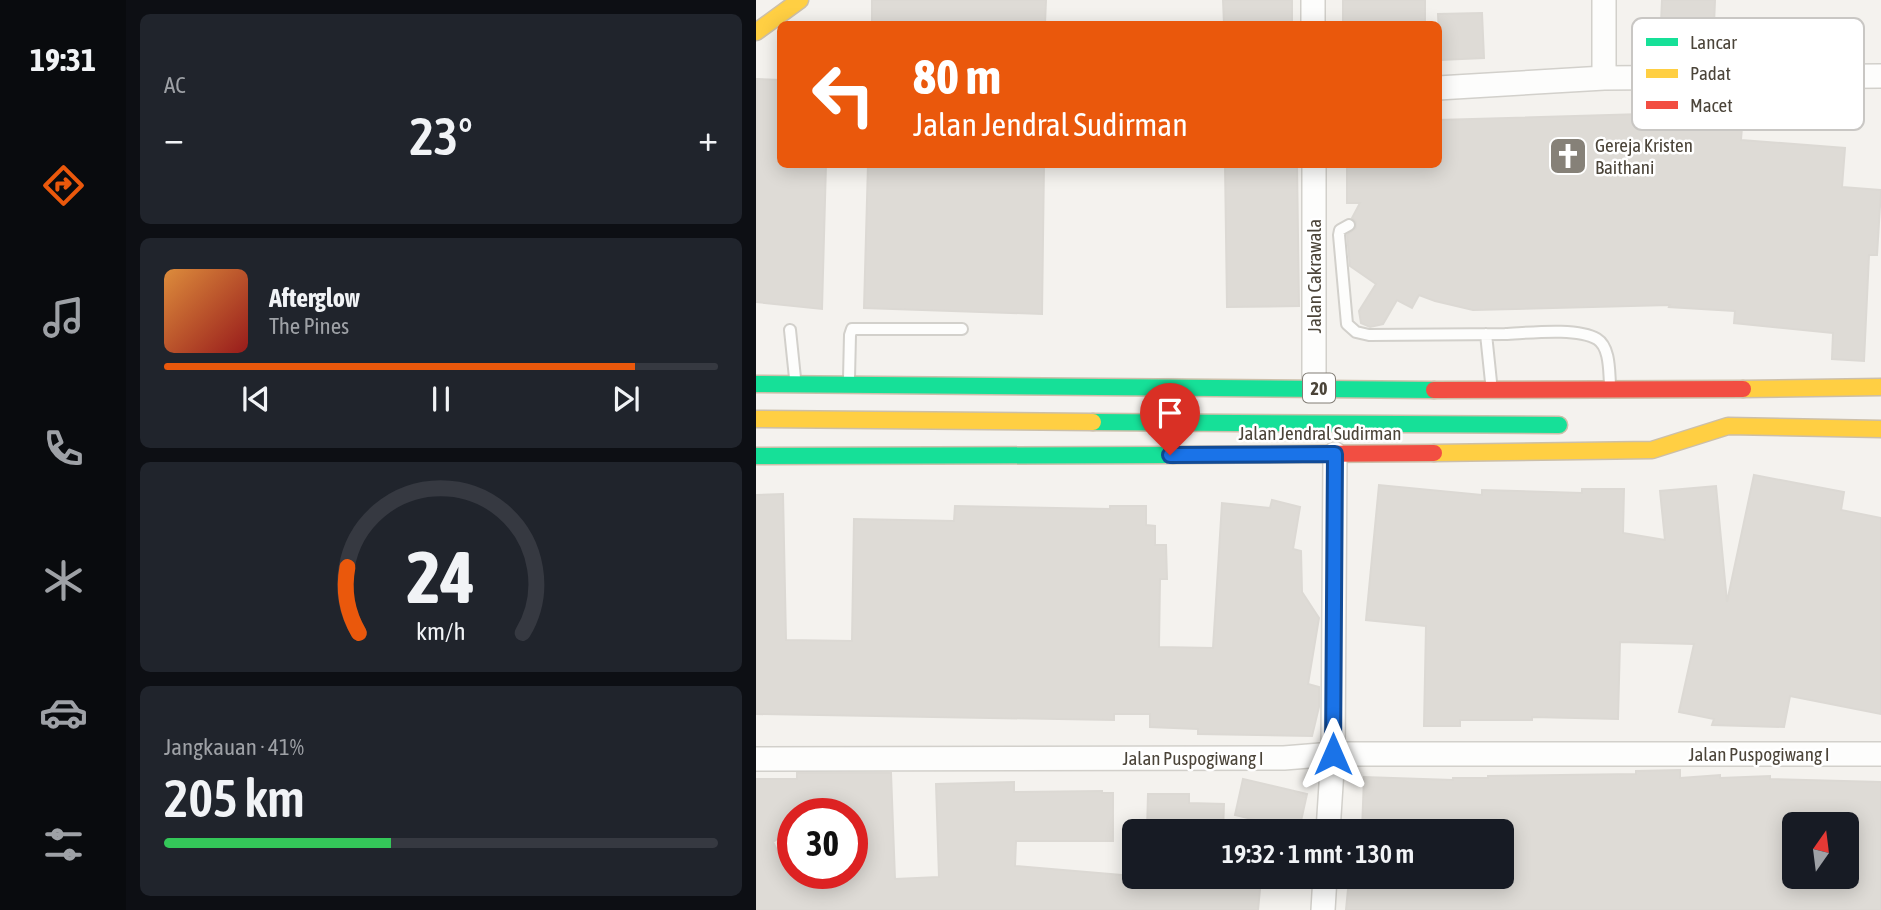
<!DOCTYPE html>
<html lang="id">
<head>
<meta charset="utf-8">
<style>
  body { margin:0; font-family:"Asap Condensed",sans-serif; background:#20242c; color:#f1f3f6; height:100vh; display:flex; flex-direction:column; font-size:26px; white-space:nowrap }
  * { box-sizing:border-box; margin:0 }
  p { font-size:23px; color:#9ea1a6 }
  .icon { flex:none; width:38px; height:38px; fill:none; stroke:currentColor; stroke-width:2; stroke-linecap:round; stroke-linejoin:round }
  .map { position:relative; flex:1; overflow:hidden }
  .sheet { display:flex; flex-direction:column; gap:14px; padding:14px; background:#0d0f14; width:630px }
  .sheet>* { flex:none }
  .hud { position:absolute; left:21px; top:21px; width:665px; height:147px; border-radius:10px; box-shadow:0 4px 18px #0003; background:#ea580c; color:#fff; overflow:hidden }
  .needle { width:46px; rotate:14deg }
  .tools { position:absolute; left:1026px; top:812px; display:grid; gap:14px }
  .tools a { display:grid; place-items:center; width:77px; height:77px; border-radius:10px; background:#171b24; box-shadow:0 4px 18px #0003; font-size:35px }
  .speed { position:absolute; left:21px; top:798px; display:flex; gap:14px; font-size:35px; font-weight:700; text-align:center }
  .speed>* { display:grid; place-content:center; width:91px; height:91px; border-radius:50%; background:#171b24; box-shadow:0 4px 18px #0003; line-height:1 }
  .speed .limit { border:10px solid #d22; background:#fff; color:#111 }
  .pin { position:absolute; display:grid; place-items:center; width:60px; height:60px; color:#fff; margin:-72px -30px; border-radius:50% 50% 50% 0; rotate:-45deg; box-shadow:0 0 7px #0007 }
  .pin .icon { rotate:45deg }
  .me { position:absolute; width:77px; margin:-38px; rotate:0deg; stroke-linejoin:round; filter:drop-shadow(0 0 5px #0008) }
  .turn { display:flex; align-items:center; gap:24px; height:147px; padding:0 21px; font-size:32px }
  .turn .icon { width:91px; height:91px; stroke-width:2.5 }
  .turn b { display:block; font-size:49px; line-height:60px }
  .big { font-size:52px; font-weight:600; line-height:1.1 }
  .sheet .card { flex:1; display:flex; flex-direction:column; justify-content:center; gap:10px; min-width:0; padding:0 24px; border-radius:10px; background:#20242c }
  .sheet .dial { align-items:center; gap:0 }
  .dial svg { height:182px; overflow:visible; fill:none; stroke:#363941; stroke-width:7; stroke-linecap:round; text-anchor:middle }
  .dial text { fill:#f1f3f6; stroke:none }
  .song { display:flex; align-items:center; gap:21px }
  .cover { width:84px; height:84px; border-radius:10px; background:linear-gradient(135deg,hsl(30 70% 55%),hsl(0 70% 35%)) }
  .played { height:7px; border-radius:4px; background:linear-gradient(90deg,#ea580c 85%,#363941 85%) }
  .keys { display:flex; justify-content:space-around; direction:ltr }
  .heat { display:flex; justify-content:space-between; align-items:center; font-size:38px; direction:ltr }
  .charge { height:10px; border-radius:5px; background:linear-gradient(90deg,#34c759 41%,#363941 0) }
  .trip { position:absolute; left:366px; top:819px; width:392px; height:70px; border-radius:10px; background:#171b24; box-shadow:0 4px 18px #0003; font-weight:600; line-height:70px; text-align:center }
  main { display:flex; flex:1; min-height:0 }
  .menu { display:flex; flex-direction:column; width:126px; justify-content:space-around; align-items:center; background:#090b0e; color:#9ea1a6 }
  .menu .icon { width:49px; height:49px }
  .menu .on { color:#ea580c }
  .menu b { font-size:32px; color:#f1f3f6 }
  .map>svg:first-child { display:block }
</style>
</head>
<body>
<main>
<nav class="menu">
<b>19:31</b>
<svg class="icon on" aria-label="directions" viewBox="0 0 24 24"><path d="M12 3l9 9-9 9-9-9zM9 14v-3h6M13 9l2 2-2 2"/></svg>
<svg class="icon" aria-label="music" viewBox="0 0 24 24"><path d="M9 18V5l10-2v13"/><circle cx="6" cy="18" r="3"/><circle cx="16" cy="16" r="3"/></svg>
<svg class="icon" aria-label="phone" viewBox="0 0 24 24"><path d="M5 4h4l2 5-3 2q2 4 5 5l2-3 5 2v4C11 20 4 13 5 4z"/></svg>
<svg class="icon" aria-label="climate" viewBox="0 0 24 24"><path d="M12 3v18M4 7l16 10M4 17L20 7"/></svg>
<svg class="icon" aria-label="car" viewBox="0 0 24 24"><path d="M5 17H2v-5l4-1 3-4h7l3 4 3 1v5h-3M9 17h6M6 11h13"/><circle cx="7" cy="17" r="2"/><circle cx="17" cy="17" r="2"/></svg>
<svg class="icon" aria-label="filters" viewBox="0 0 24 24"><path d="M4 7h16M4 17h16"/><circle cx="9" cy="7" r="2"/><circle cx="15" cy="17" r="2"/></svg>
</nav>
<section class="sheet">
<div class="card"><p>AC</p>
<div class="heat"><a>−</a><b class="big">23°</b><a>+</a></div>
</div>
<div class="card">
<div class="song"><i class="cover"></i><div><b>Afterglow</b><p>The Pines</p></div></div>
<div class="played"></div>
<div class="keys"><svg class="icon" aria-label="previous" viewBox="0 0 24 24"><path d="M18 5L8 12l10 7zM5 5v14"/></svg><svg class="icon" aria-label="pause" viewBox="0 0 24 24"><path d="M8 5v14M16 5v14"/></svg><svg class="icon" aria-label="next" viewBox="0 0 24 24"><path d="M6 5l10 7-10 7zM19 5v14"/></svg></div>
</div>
<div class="card dial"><svg viewBox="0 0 100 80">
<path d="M14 69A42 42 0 1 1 86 69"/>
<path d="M14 69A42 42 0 0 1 9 40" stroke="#ea580c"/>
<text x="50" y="56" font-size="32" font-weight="700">24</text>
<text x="50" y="72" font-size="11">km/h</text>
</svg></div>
<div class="card"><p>Jangkauan · 41%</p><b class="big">205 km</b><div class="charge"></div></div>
</section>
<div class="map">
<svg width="1125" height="910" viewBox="0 0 1125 910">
  <rect width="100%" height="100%" fill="#f4f2ee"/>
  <!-- building -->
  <path fill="#dedbd6" stroke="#dcd9d4" stroke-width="2" fill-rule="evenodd" d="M 116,0 L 290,0 L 289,24 L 116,24 Z
    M 467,0 L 536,0 L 536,24 L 468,24 Z
    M 587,0 L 669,0 L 669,24 L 587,24 Z
    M 906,0 L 959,0 L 957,49 L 904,47 Z
    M 726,13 L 728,58 L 684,60 L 682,14 Z
    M 1,79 L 24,80 L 24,164 L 70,164 L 66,309 L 0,302 Z
    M 921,109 L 987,114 L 985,140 L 1089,148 L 1086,187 L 1125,190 L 1121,255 L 1113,255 L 1108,361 L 1076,359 L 1077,333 L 978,323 L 979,311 L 913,307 L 914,305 L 717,310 L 679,301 L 663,295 L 656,308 L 641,300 L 627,324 L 614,327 L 605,323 L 603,311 L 620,284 L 594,266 L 591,235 L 600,228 L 600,222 L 596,218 L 604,203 L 591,203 L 591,164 L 682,164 L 682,120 L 921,113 Z
    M 112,164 L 288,164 L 286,314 L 108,308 Z
    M 469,164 L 541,164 L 543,306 L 471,307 Z
    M 998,475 L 1088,492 L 1085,510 L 1125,518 L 1125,714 L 1034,696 L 1028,727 L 956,725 L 958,719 L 923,712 L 938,644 L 864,642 L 862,719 L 776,717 L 776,720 L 704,720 L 704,726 L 668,726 L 670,626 L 610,620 L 623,485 L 726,495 L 726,490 L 826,493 L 826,489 L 868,489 L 867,533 L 909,540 L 904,491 L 960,486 L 971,602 Z
    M 27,494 L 30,640 L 96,641 L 98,519 L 198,521 L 199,506 L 354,509 L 354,506 L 390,506 L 390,525 L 399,526 L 399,545 L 410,545 L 411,579 L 404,579 L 403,647 L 457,648 L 466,503 L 514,508 L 516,500 L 544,507 L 537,549 L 545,551 L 546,592 L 563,618 L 552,684 L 563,687 L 563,707 L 556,736 L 442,734 L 442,729 L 394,727 L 394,714 L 358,714 L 358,720 L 0,714 L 0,495 Z
    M 924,770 L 924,778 L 964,775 L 964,778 L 1014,776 L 1014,779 L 1125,782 L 1125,910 L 590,910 L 593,879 L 597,879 L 597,877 L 682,877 L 682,882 L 746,886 L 746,831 L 606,831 L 608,777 L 697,780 L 697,778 L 732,778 L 732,776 L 880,774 L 880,771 ZM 1038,824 L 1090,824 L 1090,877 L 1038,877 Z
    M 41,773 L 135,773 L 139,879 L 183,877 L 180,784 L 258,782 L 258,792 L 346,791 L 346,793 L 357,793 L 357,841 L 260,841 L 259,866 L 378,876 L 384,877 L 384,880 L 432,880 L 432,883 L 471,884 L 471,877 L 505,879 L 502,910 L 0,910 L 0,779 L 41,779 ZM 34,814 L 96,814 L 96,873 L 33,875 L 17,842 L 34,830 Z
    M 487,779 L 551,794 L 543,830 L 479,815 Z
    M 392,794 L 433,794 L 433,803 L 468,804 L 467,831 L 391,831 Z"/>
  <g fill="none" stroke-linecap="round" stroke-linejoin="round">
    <defs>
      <path id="lane" d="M 593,225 L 584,230 L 583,235 L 591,324 L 600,332 L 613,335 C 658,335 703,334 749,334 C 772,333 821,327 841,339 C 854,347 853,371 854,384
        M 34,330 L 39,378
        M 730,334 L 735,382
        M 93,378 L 94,335 L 96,329 L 206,329"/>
      <path id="street" d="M 848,0 L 848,78
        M 557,24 L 557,0
        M 682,88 L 848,78 L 1125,76
        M 558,164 L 558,388
        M 0,759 L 528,758 L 577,754 L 1125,754
        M 572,831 L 577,754 L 579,454
        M 567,910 L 569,877"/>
      <path id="fast" d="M 0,384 L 678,390
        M 337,422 L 803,425
        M 0,456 L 417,455"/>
      <path id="slow" d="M 0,32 L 44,0
        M 987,389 L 1125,387
        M 0,419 L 337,422
        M 678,453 L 896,450 L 972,426 L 1125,429"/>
      <path id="jam" d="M 678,390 L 987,389
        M 417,455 L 678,453"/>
    </defs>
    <!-- lane casing -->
    <use href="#lane" stroke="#d2d0cb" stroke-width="14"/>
    <!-- street casing -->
    <use href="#street" stroke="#d2d0cb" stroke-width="26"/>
    <!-- fast casing -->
    <use href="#fast" stroke="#ccbfa9" stroke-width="19"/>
    <!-- slow casing -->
    <use href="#slow" stroke="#ccbfa9" stroke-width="19"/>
    <!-- jam casing -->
    <use href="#jam" stroke="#ccbfa9" stroke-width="19"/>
    <!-- lane -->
    <use href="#lane" stroke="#fdfdfc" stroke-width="10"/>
    <!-- street -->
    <use href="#street" stroke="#fdfdfc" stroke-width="23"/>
    <!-- fast -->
    <use href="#fast" stroke="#16e098" stroke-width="16"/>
    <!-- slow -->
    <use href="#slow" stroke="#ffcf43" stroke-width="16"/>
    <!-- jam -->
    <use href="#jam" stroke="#f24e42" stroke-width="16"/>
  </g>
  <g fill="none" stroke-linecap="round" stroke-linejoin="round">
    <defs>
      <path id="route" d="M 414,455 L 579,454 L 577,754"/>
    </defs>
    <!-- route casing -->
    <use href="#route" stroke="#114b97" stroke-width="18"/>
    <!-- route -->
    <use href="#route" stroke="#1a73e8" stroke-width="12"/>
  </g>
  <!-- icons -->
  <defs>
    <symbol id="church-square" viewBox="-11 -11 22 22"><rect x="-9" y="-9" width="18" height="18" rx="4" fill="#868178" stroke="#fff"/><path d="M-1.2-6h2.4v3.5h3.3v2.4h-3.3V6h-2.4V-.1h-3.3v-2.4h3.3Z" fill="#fff"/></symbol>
  </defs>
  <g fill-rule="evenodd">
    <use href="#church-square" x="790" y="134" width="44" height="44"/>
  </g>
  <g text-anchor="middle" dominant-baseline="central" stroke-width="5" stroke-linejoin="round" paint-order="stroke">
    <!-- shield labels -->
    <rect fill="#fff" stroke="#817c74" stroke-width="2" x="547" y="373.5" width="32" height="29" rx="5"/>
    <g font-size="18" font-weight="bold" fill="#4b4439">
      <text x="563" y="388">20</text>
    </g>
    <!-- poi labels -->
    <g font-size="19" fill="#4b4439" stroke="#fff" text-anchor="start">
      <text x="839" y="145">Gereja Kristen<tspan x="839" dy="22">Baithani</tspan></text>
    </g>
    <!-- street labels -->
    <g font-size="19" fill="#4b4439" stroke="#fff">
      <text transform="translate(558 276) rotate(-90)">Jalan Cakrawala</text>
      <text x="564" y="433">Jalan Jendral Sudirman</text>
      <text x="1003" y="754">Jalan Puspogiwang I</text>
      <text x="437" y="758">Jalan Puspogiwang I</text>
    </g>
  </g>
  <!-- legend -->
  <rect x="876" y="18" width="232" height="112" rx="10" fill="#fff" stroke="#c9c7c4" stroke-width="2"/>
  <rect x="890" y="38" width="32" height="8" fill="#16e098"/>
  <rect x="890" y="69" width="32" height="9" fill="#ffcf43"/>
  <rect x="890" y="101" width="32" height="8" fill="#f24e42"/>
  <g font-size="19" fill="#4b4439">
    <text x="934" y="49">Lancar</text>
    <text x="934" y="80">Padat</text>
    <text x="934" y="112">Macet</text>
  </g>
</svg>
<div class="tools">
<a><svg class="needle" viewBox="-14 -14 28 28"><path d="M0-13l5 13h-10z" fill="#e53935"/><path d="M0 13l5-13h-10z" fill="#9ea1a6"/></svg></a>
</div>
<div class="speed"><div class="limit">30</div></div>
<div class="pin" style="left:414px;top:455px;background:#d93025"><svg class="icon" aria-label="arrive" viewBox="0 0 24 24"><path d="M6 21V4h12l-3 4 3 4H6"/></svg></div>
<svg class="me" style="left:577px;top:754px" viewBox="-20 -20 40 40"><path d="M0-17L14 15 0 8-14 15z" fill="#1a73e8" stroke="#fff" stroke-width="4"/></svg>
<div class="trip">19:32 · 1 mnt · 130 m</div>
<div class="hud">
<div class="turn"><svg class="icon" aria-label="left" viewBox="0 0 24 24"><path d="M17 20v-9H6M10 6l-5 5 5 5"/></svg><div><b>80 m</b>Jalan Jendral Sudirman</div></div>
</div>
</div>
</main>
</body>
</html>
